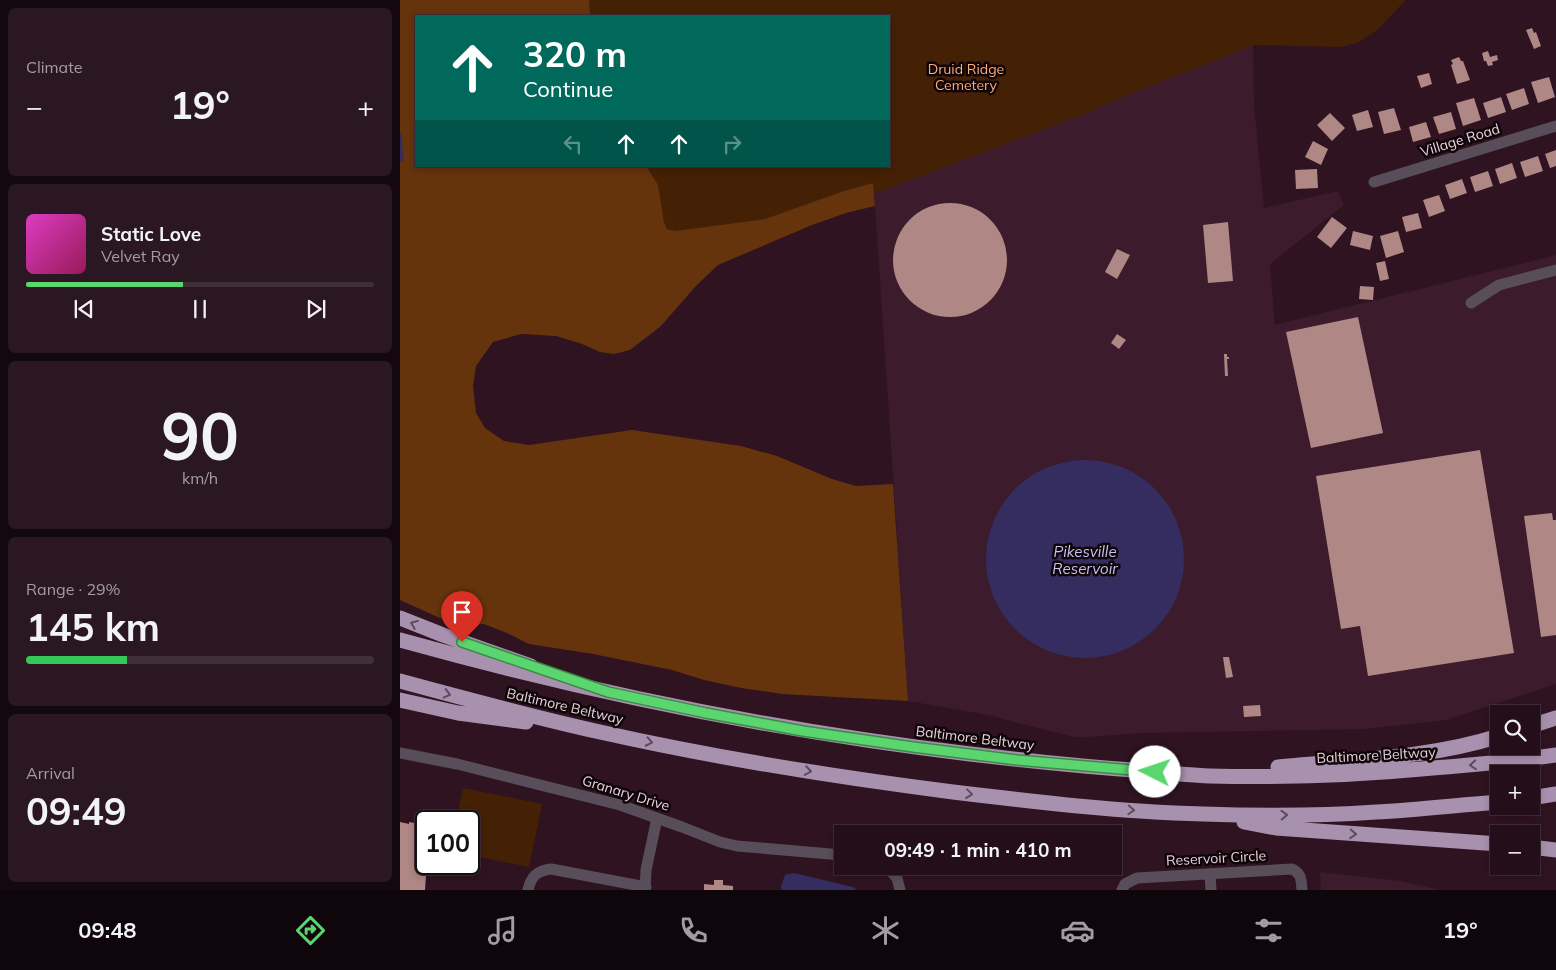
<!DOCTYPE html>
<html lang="en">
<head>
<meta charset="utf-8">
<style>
  body { margin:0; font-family:Mulish,sans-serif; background:#2b1722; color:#f1f3f6; height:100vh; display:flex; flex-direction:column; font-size:19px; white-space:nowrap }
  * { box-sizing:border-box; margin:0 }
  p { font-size:16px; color:#a39ca2 }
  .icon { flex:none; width:28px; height:28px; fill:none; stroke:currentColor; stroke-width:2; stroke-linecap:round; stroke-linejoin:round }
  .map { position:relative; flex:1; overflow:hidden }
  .panel { display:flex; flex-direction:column; gap:8px; padding:8px; background:#13080e; width:400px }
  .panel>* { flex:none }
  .banner { position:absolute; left:15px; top:15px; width:475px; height:152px; border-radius:0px; box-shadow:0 2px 8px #0003,0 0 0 1px #402e38; background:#00695c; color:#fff; overflow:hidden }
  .fabs { position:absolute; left:1090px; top:705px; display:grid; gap:10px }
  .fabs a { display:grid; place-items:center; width:50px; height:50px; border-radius:0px; background:#230e19; box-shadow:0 2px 8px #0003,0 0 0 1px #402e38; font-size:25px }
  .speed { position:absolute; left:15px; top:810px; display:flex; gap:10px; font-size:25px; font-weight:700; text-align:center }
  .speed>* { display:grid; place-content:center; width:65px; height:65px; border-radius:50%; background:#230e19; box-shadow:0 2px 8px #0003,0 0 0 1px #402e38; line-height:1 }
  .speed .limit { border:2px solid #111; border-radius:8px; background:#fff; color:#111 }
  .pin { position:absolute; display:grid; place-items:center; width:42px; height:42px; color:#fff; margin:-51px -21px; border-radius:50% 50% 50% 0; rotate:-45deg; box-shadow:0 0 5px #0007 }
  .pin .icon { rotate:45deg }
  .me { position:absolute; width:55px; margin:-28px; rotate:274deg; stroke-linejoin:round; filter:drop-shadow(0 0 4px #0008) }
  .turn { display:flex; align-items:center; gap:18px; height:105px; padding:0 25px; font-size:22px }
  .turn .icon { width:65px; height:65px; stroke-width:2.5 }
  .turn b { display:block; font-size:35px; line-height:42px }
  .lanes { display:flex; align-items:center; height:48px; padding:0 25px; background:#0003; justify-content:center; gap:25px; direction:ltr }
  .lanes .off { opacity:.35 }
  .big { font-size:38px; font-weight:700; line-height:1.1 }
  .panel .widget { flex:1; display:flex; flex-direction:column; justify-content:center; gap:8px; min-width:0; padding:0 18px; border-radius:8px; background:#2b1722 }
  .panel .dial { align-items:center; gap:0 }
  .dial b { font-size:65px; line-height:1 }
  .song { display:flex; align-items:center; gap:15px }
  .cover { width:60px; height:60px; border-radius:8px; background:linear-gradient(135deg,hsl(310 70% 55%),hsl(330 70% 35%)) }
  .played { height:5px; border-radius:2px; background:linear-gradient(90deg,#5bd56e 45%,#402e38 45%) }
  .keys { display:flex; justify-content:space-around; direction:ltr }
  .heat { display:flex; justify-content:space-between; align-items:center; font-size:28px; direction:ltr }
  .charge { height:8px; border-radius:4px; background:linear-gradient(90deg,#34c759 29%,#402e38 0) }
  .trip { position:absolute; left:434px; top:825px; width:288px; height:50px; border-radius:0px; background:#230e19; box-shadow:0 2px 8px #0003,0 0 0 1px #402e38; font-weight:700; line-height:50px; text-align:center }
  .menu { display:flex; height:80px; justify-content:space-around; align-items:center; background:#0e060a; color:#a39ca2 }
  .menu .icon { width:35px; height:35px }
  .menu .active { color:#5bd56e }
  .menu b { font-size:22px; color:#f1f3f6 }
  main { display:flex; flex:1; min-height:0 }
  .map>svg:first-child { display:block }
</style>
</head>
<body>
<main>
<section class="panel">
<div class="widget"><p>Climate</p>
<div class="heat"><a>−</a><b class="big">19°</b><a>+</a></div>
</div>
<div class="widget">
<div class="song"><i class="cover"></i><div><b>Static Love</b><p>Velvet Ray</p></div></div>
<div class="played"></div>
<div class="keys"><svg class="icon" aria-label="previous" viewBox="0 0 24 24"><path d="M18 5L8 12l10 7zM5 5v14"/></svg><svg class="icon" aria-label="pause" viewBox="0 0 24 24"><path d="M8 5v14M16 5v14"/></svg><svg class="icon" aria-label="next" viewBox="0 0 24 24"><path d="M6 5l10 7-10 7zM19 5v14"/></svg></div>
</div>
<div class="widget dial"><b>90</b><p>km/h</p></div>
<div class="widget"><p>Range · 29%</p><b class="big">145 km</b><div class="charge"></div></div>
<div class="widget"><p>Arrival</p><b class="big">09:49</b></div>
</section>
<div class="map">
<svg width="1156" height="890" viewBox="0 0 1156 890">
  <rect width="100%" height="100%" fill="#2f1321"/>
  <!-- built -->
  <path fill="#3c1b2c" d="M 853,38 L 854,105 L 864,208 L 938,191 L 944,205 L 870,264 L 875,325 L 1156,255 L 1156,684 L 1046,720 L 964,729 L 741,733 L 687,737 L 674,737 L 588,715 L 508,701 L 473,175 Z
    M 920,872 L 1001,881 L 1041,890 L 921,890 Z"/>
  <!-- green -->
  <path fill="#442005" d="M 175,0 L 1006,0 L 976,31 L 957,43 L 940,47 L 854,45 L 722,97 L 690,112 L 397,223 L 256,244 L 233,166 L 489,166 L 489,16 L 179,16 Z
    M 63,788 L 142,804 L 129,867 L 69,855 L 69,821 L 56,821 Z"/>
  <!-- forest -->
  <path fill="#65330c" d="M 0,0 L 189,0 L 190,16 L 16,16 L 16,166 L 246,166 L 258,185 L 264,222 L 267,229 L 275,231 L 365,219 L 444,191 L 473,183 L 475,206 L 446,213 L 412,225 L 318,265 L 295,287 L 261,326 L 230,350 L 214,354 L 200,352 L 182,344 L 156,336 L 121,334 L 93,342 L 76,366 L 73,386 L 76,413 L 85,428 L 104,441 L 129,445 L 232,430 L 341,446 L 377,456 L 432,479 L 456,486 L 493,484 L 508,701 L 382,694 L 341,688 L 304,680 L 272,670 L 193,654 L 129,644 L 107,633 L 84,624 L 65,625 L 42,619 L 0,600 Z"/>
  <!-- water -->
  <path fill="#352d60" d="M586 559a99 99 0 1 1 198 0a99 99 0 1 1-198 0Z
    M 394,873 L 453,887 L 457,890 L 382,890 L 381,886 L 385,875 Z"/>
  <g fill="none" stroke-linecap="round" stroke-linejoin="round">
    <!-- stream -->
    <path stroke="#352d60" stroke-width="3" d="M 0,135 L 2,161"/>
  </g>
  <!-- building -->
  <path fill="#af8785" d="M 1132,28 L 1134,33 L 1136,32 L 1141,46 L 1134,49 L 1126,30 Z
    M 1088,51 L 1090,57 L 1097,55 L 1098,60 L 1092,62 L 1093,65 L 1088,66 L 1086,61 L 1084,61 L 1082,53 Z
    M 1059,57 L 1061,61 L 1063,61 L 1070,80 L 1057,84 L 1051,65 L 1053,64 L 1051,60 Z
    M 1029,73 L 1032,84 L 1021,88 L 1017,76 Z
    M 1149,77 L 1155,97 L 1138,103 L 1131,82 Z
    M 1124,88 L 1129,104 L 1112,110 L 1106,94 Z
    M 1101,97 L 1106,112 L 1088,118 L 1083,103 Z
    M 1074,98 L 1081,120 L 1063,126 L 1056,103 Z
    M 994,108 L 1001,130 L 984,134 L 978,112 Z
    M 968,110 L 973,127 L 957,131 L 952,115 Z
    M 1051,112 L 1056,129 L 1039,134 L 1033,117 Z
    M 930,113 L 945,128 L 932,141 L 917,125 Z
    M 1026,122 L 1031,137 L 1013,142 L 1009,127 Z
    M 913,141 L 928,149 L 921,165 L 905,157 Z
    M 1156,150 L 1156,166 L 1150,168 L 1145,154 Z
    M 1138,156 L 1143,171 L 1125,177 L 1120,162 Z
    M 1112,163 L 1117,178 L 1100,184 L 1095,169 Z
    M 917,169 L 918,188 L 896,189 L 895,170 Z
    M 1088,171 L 1093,186 L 1075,192 L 1070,177 Z
    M 1062,179 L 1067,193 L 1050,199 L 1045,185 Z
    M 1039,195 L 1045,211 L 1029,217 L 1023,200 Z
    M493 260a57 57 0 1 1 114 0a57 57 0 1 1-114 0Z
    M 1018,213 L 1022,228 L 1006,232 L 1002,217 Z
    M 932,217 L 947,228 L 931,248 L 917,237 Z
    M 828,222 L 833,281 L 808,283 L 803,225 Z
    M 953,231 L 973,236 L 970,250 L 950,245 Z
    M 998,231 L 1004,252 L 986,258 L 980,236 Z
    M 717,249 L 730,255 L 717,279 L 705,272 Z
    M 985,261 L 989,279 L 980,281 L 976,263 Z
    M 960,286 L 974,287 L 973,300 L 959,299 Z
    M 958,317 L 983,433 L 911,448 L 886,332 Z
    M 717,334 L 726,340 L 719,349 L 711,343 Z
    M 824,354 L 827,354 L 827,357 L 829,357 L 829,359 L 827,359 L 828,376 L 825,376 Z
    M 1080,450 L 1114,653 L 968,676 L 960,626 L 941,629 L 916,476 Z
    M 1152,513 L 1153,520 L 1156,520 L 1156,635 L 1141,637 L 1124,516 Z
    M 823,657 L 829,657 L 833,677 L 826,678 Z
    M 860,705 L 861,716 L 844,717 L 843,706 Z
    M 0,822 L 9,824 L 9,822 L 26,825 L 23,841 L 26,841 L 26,856 L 21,875 L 26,876 L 25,890 L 0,890 Z
    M 314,880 L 323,880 L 323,885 L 333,886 L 333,890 L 304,890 L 304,884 L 314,885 Z"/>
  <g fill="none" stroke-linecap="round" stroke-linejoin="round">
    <!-- street -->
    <path stroke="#584e5a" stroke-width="11" d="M 974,182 L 1156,126
      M 1071,303 L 1099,285 L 1156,270
      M 0,753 L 57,764 L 220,805 L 282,827 L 320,842 L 337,846 L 442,855
      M 486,866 L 497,878 L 500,890
      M 810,874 L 811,890
      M 128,890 C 131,876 137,871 151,869 L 246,887
      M 245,890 L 246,870 L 257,818
      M 722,890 L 725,884 L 737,878 L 892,869 C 902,874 901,880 902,890"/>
    <!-- highway -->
    <path stroke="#a891ae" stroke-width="15" d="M 0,618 L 43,635 L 131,666
      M 0,640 C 187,692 377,731 570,754 C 629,761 687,767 746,771 C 767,773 789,775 810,776 C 884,778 959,775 1033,768 C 1075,765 1115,761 1156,755
      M 0,681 C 66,699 133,717 200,732 C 316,758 435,777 553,792 C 636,802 719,812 803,814 C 861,816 919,816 976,812 C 1017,810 1058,805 1099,802
      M 0,700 L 58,713 L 126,722
      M 1131,726 L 1156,718
      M 878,767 C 952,759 1027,759 1099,736
      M 1131,798 L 1156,794
      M 844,822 L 876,828 L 1099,844
      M 1131,847 L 1156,850"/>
  </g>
  <!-- one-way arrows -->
  <defs><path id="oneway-chevron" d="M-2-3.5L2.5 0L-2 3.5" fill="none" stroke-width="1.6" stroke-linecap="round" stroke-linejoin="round" transform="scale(1.25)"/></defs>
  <g stroke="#5c4b5c">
    <use href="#oneway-chevron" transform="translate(14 624) rotate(-158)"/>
    <use href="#oneway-chevron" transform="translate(47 694) rotate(15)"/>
    <use href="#oneway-chevron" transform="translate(249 742) rotate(12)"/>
    <use href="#oneway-chevron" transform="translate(1073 765) rotate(175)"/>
    <use href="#oneway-chevron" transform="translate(408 771) rotate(9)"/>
    <use href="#oneway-chevron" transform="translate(569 794) rotate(7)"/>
    <use href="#oneway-chevron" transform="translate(731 810) rotate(3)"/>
    <use href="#oneway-chevron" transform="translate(884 815) rotate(-2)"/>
    <use href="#oneway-chevron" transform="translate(953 834) rotate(4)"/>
  </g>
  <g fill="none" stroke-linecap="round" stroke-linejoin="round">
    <defs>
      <path id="route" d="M 62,642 L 208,692 L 306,713 L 403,731 L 513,747 L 617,760 L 755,772"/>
    </defs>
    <!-- route casing -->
    <use href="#route" stroke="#3b8a48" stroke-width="12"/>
    <!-- route -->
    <use href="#route" stroke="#5bd56e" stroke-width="9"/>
  </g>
  <g text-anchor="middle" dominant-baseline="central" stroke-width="5" stroke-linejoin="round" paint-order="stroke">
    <!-- park labels -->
    <g font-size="14" fill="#fdac78" stroke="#0f0509">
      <text x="566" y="69">Druid Ridge<tspan x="566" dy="16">Cemetery</tspan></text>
    </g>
    <!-- street labels -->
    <g font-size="14" fill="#e6d2da" stroke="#0f0509">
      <text transform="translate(1060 140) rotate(-17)">Village Road</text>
      <text transform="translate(165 706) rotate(13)">Baltimore Beltway</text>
      <text transform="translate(575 738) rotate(7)">Baltimore Beltway</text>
      <text transform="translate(976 755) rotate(-3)">Baltimore Beltway</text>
      <text transform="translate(226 793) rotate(17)">Granary Drive</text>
      <text transform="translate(816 858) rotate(-3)">Reservoir Circle</text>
    </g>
    <!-- water labels -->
    <g font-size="15" font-style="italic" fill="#c4c1f3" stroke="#0f0509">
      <text x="685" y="551">Pikesville<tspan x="685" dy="17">Reservoir</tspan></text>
    </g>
  </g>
</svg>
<div class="fabs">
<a><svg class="icon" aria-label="search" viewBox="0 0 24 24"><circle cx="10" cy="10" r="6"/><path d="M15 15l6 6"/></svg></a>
<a>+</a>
<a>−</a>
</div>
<div class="speed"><div class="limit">100</div></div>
<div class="pin" style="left:62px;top:642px;background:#d93025"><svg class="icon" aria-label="arrive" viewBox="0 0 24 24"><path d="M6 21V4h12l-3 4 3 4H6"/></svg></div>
<svg class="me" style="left:755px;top:772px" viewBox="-20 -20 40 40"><circle r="19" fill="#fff"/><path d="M0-13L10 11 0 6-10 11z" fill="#5bd56e"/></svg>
<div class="trip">09:49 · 1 min · 410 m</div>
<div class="banner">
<div class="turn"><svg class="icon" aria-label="ahead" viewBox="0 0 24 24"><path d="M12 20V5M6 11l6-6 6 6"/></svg><div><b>320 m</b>Continue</div></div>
<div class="lanes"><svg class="icon off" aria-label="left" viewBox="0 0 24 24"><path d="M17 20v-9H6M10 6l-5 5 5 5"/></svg><svg class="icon" aria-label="ahead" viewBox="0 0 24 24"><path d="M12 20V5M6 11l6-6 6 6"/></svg><svg class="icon" aria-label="ahead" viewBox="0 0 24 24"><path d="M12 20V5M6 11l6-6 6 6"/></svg><svg class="icon off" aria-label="right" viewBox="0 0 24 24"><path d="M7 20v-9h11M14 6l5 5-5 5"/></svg></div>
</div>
</div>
</main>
<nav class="menu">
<b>09:48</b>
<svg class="icon active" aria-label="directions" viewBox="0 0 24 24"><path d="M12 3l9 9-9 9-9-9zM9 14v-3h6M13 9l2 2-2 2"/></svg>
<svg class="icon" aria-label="music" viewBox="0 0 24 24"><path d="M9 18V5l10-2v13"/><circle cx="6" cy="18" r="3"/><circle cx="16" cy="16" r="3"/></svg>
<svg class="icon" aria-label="phone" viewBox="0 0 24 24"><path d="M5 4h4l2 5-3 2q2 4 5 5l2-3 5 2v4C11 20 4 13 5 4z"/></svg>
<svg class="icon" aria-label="climate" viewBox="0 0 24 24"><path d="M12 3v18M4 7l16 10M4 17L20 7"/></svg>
<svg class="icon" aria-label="car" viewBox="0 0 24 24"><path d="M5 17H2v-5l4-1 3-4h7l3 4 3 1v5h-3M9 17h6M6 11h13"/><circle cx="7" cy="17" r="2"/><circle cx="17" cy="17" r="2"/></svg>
<svg class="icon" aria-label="filters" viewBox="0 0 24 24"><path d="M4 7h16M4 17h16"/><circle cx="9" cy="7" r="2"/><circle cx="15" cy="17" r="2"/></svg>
<b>19°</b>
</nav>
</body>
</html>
